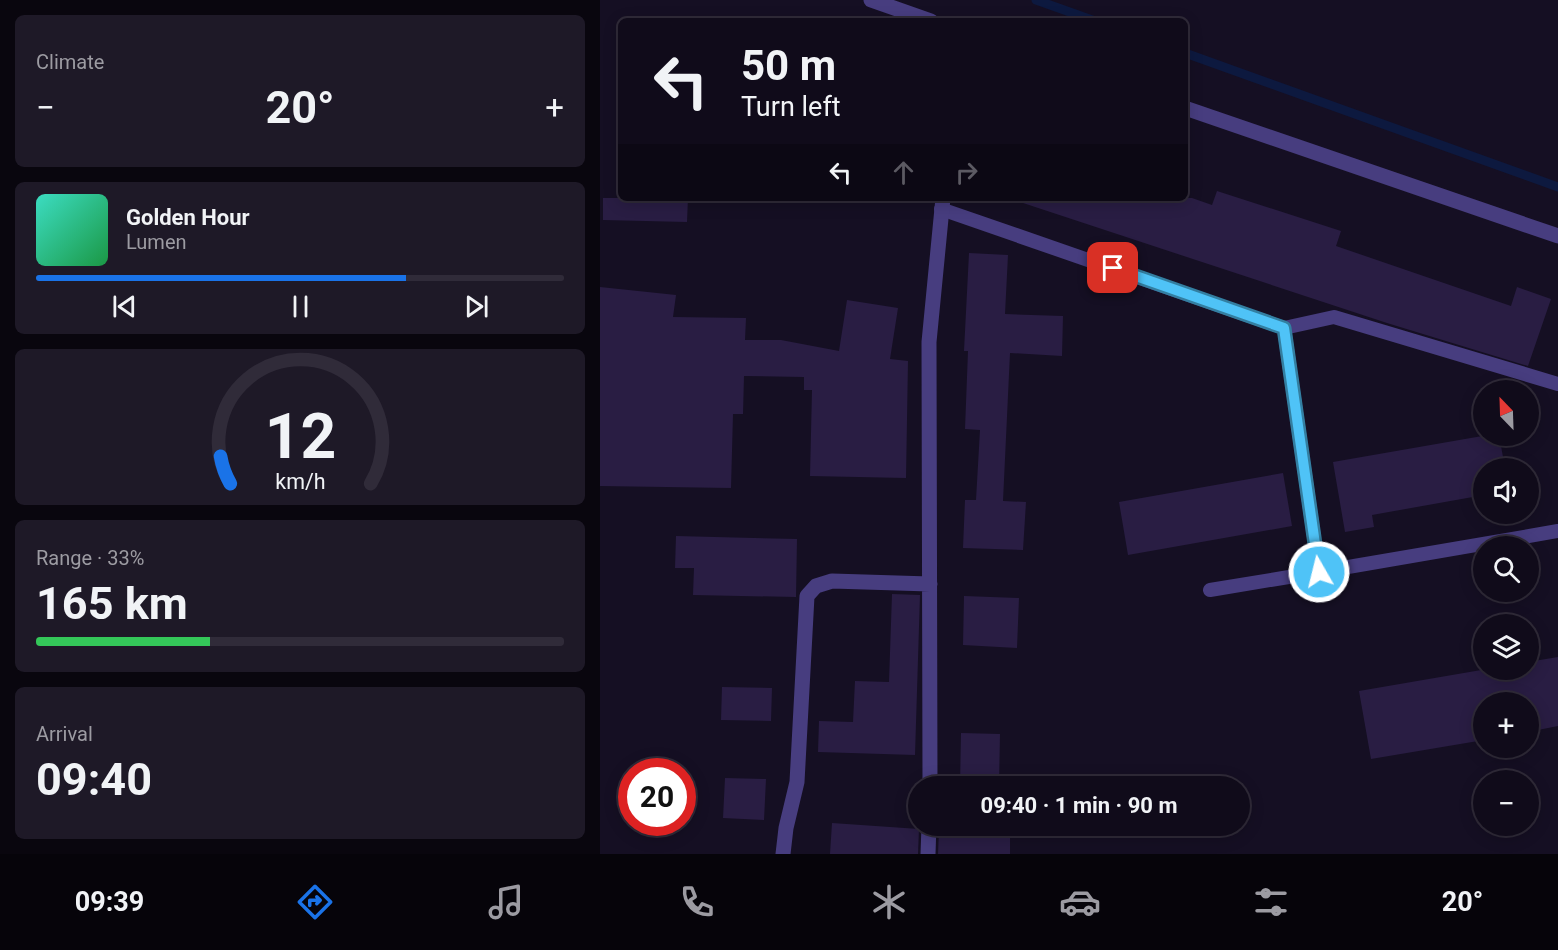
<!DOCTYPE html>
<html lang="en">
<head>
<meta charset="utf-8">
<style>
  body { margin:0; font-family:Roboto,sans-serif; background:#1e1927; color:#f1f3f6; height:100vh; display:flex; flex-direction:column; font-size:22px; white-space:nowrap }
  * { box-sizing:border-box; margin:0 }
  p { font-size:20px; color:#9c9ba2 }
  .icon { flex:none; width:33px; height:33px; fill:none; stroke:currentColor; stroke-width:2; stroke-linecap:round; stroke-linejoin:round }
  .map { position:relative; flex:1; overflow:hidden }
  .side { display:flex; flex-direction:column; gap:15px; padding:15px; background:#09060e; width:600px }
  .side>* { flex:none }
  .hud { position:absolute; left:18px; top:18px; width:570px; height:183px; border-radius:9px; box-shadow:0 3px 15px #0003,0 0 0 2px #302b39; background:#100b1a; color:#f1f3f6; overflow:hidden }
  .needle { width:39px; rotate:337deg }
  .buttons { position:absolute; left:873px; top:380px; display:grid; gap:12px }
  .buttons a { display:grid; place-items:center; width:66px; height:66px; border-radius:50%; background:#100b1a; box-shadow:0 3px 15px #0003,0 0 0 2px #302b39; font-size:30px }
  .speed { position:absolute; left:18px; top:758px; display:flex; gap:12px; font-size:30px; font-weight:700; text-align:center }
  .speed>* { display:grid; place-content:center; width:78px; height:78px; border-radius:50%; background:#100b1a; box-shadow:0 3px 15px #0003,0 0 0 2px #302b39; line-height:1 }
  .speed .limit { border:9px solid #d22; background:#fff; color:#111 }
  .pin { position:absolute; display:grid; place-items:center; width:51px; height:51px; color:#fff; margin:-26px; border-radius:12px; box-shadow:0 3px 9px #0006 }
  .me { position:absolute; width:66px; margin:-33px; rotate:352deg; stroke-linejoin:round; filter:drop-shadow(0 0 4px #0008) }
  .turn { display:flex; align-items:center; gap:21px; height:126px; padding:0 24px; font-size:27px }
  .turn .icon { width:78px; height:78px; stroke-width:2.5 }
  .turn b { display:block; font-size:42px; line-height:51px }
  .lanes { display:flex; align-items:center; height:57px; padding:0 24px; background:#0003; justify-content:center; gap:30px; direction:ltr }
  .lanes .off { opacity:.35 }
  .big { font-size:45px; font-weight:700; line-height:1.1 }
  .side .widget { flex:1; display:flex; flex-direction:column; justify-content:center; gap:9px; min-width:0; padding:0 21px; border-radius:9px; background:#1e1927 }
  .side .dial { align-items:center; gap:0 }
  .dial svg { height:156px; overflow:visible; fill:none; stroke:#302b39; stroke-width:7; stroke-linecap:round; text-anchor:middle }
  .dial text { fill:#f1f3f6; stroke:none }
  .song { display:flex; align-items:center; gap:18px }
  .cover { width:72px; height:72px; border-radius:9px; background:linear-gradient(135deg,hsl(170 70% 55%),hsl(140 70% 35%)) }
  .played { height:6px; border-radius:3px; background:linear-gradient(90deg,#1a73e8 70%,#302b39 70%) }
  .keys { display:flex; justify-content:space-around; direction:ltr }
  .heat { display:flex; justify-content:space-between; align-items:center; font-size:33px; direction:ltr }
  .charge { height:9px; border-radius:4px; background:linear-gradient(90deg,#34c759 33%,#302b39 0) }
  .trip { position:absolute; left:308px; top:776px; width:342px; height:60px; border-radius:30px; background:#100b1a; box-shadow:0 3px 15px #0003,0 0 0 2px #302b39; font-weight:700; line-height:60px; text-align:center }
  .tab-bar { display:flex; height:96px; justify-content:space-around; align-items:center; background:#06040a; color:#9c9ba2 }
  .tab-bar .icon { width:42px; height:42px }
  .tab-bar .current { color:#1a73e8 }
  .tab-bar b { font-size:27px; color:#f1f3f6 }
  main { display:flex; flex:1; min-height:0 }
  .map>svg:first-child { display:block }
</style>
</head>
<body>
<main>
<section class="side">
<div class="widget"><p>Climate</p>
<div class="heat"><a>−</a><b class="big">20°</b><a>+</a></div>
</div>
<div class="widget">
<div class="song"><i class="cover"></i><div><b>Golden Hour</b><p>Lumen</p></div></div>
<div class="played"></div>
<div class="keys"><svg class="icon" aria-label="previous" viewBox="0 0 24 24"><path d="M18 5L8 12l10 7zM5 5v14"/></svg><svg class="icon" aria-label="pause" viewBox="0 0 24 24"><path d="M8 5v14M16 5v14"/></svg><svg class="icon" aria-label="next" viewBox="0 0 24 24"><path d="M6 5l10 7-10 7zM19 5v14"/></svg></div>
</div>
<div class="widget dial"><svg viewBox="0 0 100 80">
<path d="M14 69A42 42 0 1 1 86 69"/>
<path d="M14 69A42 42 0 0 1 9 55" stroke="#1a73e8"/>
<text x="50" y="56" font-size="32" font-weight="700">12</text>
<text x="50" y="72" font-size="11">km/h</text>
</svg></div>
<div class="widget"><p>Range · 33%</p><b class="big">165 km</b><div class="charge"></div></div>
<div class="widget"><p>Arrival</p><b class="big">09:40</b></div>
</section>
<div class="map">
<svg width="958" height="854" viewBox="0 0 958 854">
  <rect width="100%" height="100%" fill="#150f23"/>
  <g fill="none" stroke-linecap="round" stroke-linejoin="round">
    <!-- stream -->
    <path stroke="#0d193f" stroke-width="9" d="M 436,0 L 495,21
      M 585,53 L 958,187"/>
  </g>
  <!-- building -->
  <path fill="#291d43" d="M 617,191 L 741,231 L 736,246 L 911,306 L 917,287 L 951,299 L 928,366 L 787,323 L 423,203 L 424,198 L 592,198 L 612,205 Z
    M 3,198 L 88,198 L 87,222 L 3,220 Z
    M 369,253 L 408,255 L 405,314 L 463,316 L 462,356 L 410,353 L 403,501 L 426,502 L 423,550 L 363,548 L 365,500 L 376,500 L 380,430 L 365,429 L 368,351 L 364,351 Z
    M 0,287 L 76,295 L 73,317 L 146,318 L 145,340 L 181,340 L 239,351 L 247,300 L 298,308 L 290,359 L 308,361 L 306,478 L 210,476 L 212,390 L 204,390 L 204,377 L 144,376 L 143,414 L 133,414 L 131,488 L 0,486 Z
    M 888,435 L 899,435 L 905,468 L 884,468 L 884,495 L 772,515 L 774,527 L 745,532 L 733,462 Z
    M 683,473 L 692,526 L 528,555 L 519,502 Z
    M 76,536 L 197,539 L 196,597 L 93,595 L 94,568 L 75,568 Z
    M 292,594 L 320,595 L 315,755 L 218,752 L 219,721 L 253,722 L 255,681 L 289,682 Z
    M 364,596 L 419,598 L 417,648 L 363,645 Z
    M 958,657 L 958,726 L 928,732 L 928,702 L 884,702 L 884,740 L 771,759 L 759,691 L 887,669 L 928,669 L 928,662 Z
    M 122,687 L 172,688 L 171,721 L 121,720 Z
    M 361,733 L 400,734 L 399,786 L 360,786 Z
    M 125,778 L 166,779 L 164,820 L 123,818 Z
    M 232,823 L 319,829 L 318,854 L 230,854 Z
    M 358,825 L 410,825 L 410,854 L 338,854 L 339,830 L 358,831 Z"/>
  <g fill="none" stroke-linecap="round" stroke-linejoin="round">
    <!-- lane -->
    <path stroke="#473d7f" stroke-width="14" d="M 341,209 L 684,328 L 719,572 L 958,531
      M 684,328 L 734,317 L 958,384
      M 610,590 L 719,572"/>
    <!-- street -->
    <path stroke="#473d7f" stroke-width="15" d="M 271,0 L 331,21
      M 585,108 L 958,236
      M 330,786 L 329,342 L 343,198
      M 183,854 L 186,828 L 197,782 L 207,596 L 216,586 L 232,581 L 330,584
      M 328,854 L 329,825"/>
  </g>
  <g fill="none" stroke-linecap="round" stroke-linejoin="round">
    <defs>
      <path id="route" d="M 513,268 L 684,328 L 719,572"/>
    </defs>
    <!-- route casing -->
    <use href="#route" stroke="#337fa1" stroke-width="15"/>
    <!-- route -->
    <use href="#route" stroke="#4fc3f7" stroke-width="10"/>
  </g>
</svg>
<div class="buttons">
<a><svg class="needle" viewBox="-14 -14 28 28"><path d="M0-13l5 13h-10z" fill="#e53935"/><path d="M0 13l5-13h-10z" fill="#9c9ba2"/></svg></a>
<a><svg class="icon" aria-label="sound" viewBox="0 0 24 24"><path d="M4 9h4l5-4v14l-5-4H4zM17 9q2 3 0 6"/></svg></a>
<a><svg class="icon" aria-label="search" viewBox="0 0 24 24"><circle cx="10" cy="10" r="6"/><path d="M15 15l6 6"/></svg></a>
<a><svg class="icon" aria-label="layers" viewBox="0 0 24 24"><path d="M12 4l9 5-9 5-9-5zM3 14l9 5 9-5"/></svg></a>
<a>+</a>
<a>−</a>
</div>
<div class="speed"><div class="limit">20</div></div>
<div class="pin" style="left:513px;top:268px;background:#d93025"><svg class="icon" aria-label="arrive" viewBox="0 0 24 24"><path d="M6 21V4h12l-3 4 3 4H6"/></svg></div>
<svg class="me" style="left:719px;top:572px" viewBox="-20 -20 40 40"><circle r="17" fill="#4fc3f7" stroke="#fff" stroke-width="3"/><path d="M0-11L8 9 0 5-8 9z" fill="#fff"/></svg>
<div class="trip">09:40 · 1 min · 90 m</div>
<div class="hud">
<div class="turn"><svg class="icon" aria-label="left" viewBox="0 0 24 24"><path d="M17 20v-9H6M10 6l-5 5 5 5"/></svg><div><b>50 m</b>Turn left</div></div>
<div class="lanes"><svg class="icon" aria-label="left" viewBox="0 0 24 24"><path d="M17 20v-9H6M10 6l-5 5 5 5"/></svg><svg class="icon off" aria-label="ahead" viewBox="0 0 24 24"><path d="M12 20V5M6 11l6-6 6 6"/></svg><svg class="icon off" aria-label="right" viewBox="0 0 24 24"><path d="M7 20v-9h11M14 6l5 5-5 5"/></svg></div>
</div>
</div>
</main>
<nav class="tab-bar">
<b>09:39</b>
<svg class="icon current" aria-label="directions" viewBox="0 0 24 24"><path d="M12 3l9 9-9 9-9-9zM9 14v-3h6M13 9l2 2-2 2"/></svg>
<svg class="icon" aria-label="music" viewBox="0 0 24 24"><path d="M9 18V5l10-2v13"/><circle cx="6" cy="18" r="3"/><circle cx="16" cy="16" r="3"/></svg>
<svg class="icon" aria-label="phone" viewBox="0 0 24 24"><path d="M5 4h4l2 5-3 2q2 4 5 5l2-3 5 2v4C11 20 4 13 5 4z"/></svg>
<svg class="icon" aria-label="climate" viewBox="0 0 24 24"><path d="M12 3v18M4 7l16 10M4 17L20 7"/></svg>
<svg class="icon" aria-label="car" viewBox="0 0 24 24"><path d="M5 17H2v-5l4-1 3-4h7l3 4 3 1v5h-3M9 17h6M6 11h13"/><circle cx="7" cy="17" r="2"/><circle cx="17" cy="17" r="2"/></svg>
<svg class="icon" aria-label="filters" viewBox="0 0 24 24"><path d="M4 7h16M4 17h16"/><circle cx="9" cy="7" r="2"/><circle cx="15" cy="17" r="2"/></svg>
<b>20°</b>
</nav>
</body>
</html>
